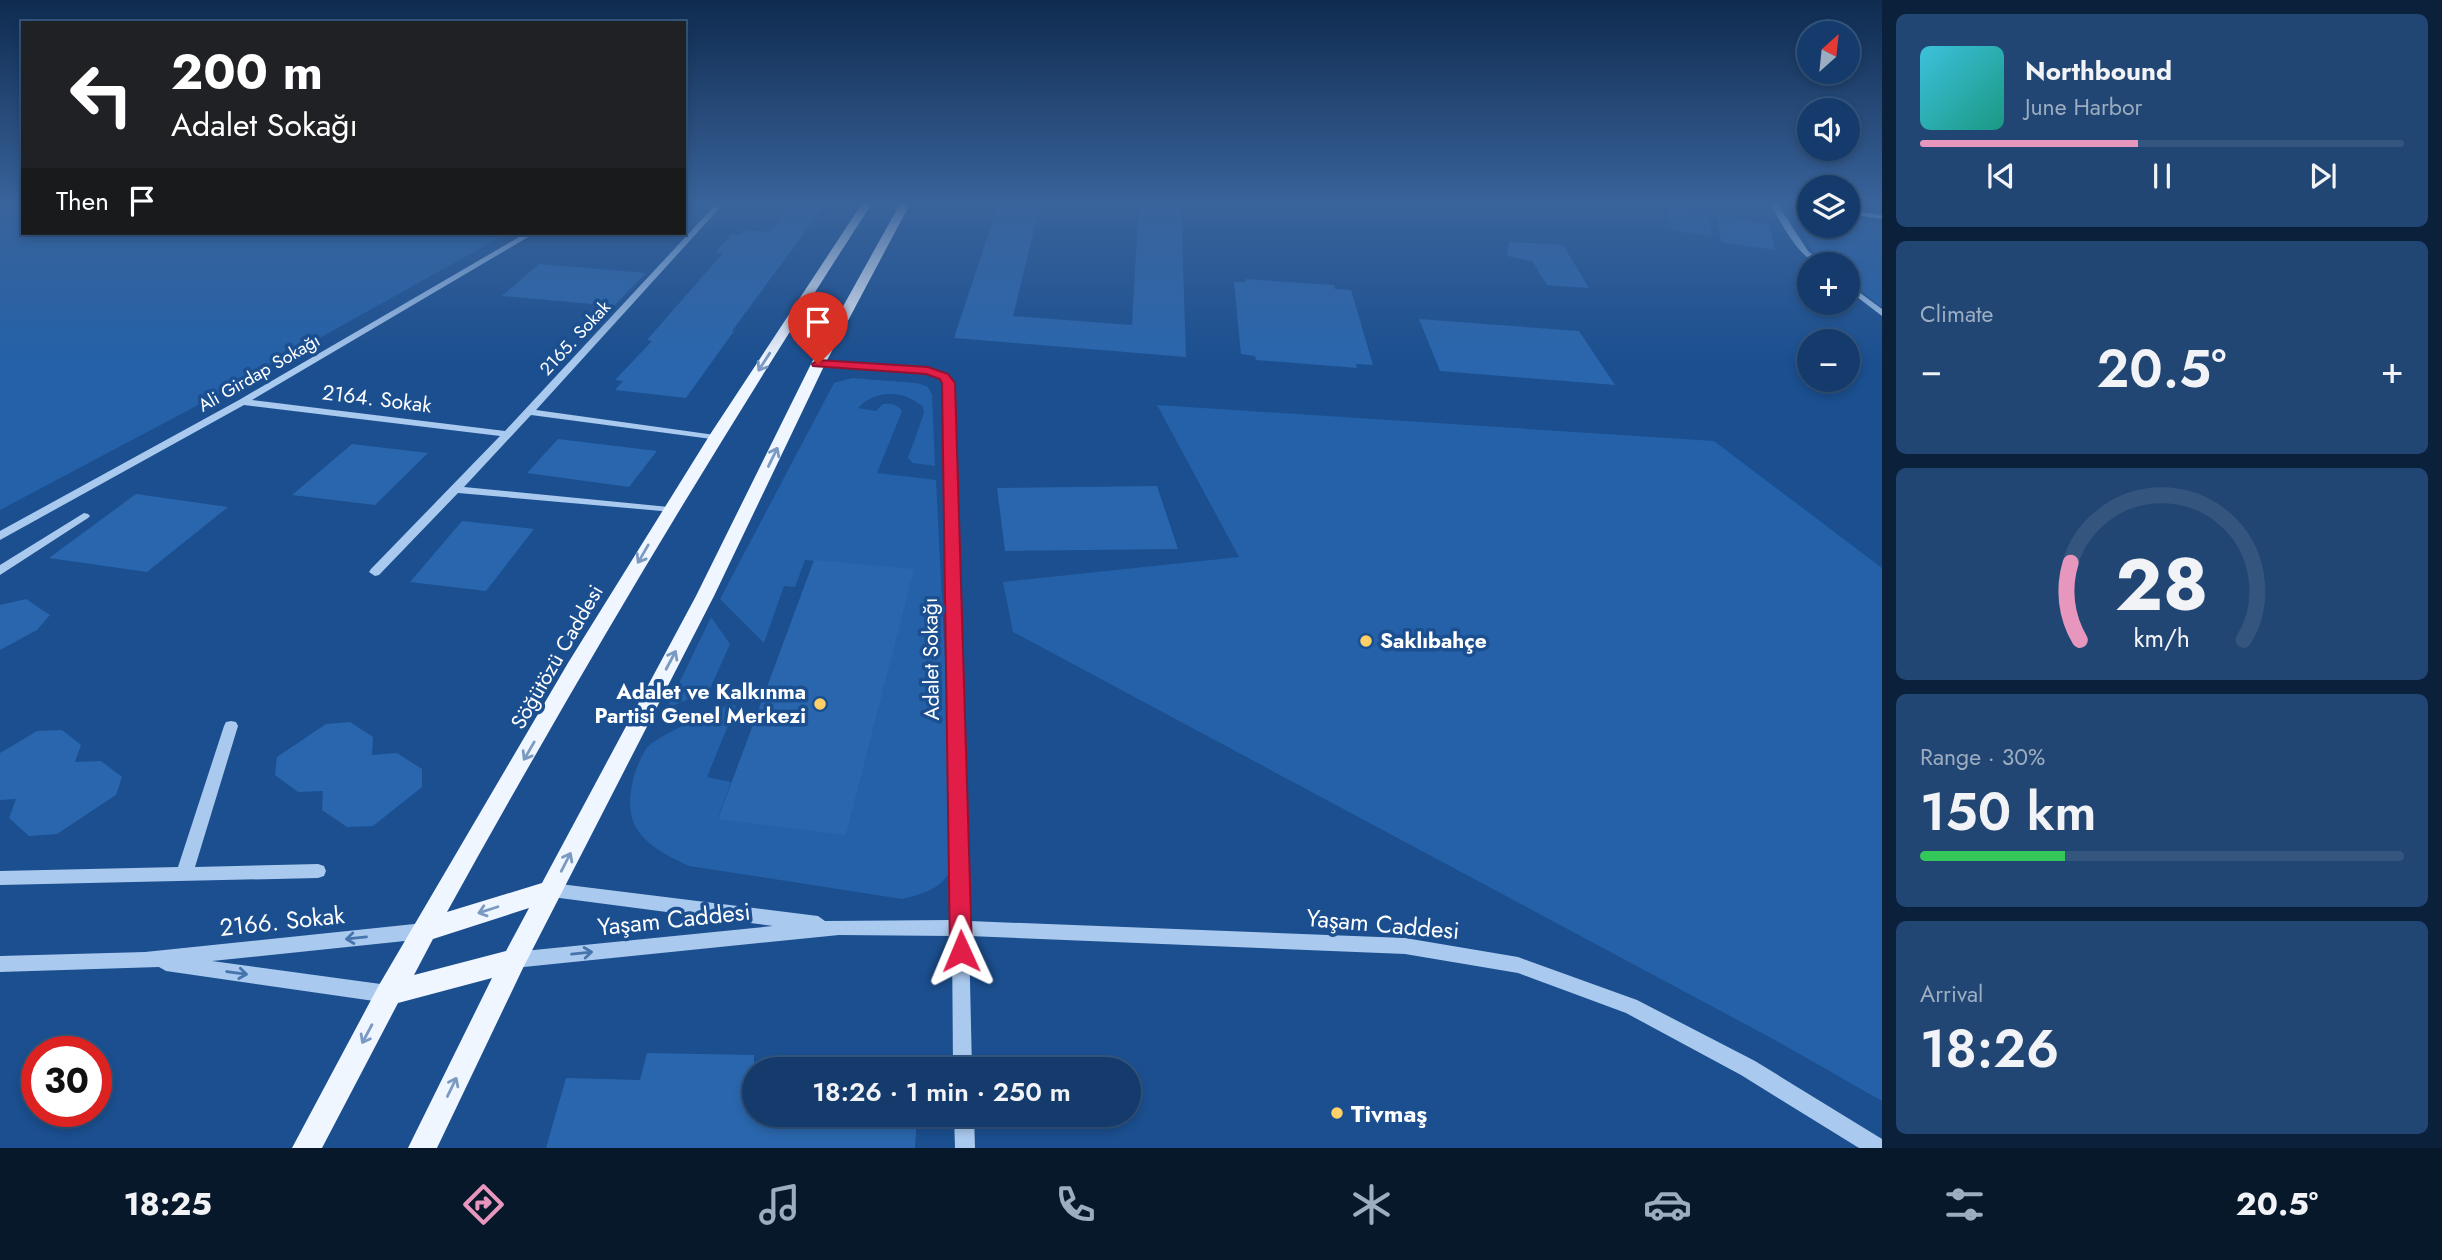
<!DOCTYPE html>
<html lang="en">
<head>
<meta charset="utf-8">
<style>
  body { margin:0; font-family:Jost,sans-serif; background:#214673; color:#f1f3f6; height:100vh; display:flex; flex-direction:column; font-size:26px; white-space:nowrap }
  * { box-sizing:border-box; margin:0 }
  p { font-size:23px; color:#9dadc1 }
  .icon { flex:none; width:38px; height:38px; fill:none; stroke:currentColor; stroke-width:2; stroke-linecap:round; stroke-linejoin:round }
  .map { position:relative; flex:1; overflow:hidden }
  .drawer { display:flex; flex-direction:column; gap:14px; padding:14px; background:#0b203b; width:560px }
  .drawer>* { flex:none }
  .guide { position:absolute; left:21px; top:21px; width:665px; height:214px; border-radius:0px; box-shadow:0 4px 10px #0003,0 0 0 2px #33557e; background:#202124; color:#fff; overflow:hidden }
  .needle { width:46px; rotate:27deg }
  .tools { position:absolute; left:1797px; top:21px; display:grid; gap:14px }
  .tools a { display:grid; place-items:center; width:63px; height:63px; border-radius:50%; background:#143b6b; box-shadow:0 4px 10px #0003,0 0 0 2px #33557e; font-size:35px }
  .speed { position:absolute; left:21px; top:1036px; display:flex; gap:14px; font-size:35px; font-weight:700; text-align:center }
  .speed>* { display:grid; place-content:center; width:91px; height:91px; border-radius:50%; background:#143b6b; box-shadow:0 4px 10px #0003,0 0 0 2px #33557e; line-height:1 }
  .speed .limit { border:10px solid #d22; background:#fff; color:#111 }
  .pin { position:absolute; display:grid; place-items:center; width:60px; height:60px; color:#fff; margin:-72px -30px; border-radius:50% 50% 50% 0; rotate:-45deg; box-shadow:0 0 7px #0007 }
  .pin .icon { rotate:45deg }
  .me { position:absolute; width:77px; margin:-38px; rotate:359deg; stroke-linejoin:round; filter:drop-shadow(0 0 5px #0008) }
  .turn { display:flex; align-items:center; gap:24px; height:147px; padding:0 35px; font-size:32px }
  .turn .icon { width:91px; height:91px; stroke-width:2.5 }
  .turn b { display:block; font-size:49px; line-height:60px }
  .then { display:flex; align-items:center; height:66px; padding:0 35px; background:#0003; gap:14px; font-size:26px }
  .big { font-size:52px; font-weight:600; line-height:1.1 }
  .drawer .widget { flex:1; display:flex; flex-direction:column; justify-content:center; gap:10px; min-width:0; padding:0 24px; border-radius:10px; background:#214673 }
  .drawer .dial { align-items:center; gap:0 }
  .dial svg { height:182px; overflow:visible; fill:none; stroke:#33557e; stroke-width:7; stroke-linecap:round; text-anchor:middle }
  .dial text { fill:#f1f3f6; stroke:none }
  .song { display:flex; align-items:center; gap:21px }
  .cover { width:84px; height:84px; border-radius:10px; background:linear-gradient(135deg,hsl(190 70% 55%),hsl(170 70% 35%)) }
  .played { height:7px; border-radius:4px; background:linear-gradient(90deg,#e797bd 45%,#33557e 45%) }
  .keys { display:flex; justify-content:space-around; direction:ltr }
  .heat { display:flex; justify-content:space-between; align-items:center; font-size:38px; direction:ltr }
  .charge { height:10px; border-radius:5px; background:linear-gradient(90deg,#34c759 30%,#33557e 0) }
  .trip { position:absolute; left:742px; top:1057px; width:399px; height:70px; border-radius:35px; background:#143b6b; box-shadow:0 4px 10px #0003,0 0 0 2px #33557e; font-weight:600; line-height:70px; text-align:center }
  .dock { display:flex; height:112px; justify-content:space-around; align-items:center; background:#08182b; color:#9dadc1 }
  .dock .icon { width:49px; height:49px }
  .dock .current { color:#e797bd }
  .dock b { font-size:32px; color:#f1f3f6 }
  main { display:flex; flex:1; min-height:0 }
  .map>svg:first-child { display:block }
</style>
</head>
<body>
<main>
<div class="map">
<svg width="1882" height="1148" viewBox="0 0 1882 1148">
  <rect width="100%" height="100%" fill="#1b4f8f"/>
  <!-- green -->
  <path fill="#2461a8" d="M 0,202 L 23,202 L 23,233 L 508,233 L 217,395 L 0,510 Z
    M 1668,207 L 1708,213 L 1713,237 L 1671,230 Z
    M 1793,212 L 1809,214 L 1810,226 L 1848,226 L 1848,219 L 1882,224 L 1882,308 L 1848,281 L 1848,264 L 1826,264 L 1814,255 Z
    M 852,378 L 917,383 L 928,387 L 932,395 L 935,466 L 913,463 L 908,458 L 924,413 L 923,407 C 905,390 875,389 858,408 L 876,411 L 883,404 C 891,403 897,404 902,411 L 877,473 L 936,480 L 955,859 C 948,886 928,893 902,899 L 689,866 C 644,845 620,828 634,776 C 637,767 644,748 652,743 C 675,727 705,717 730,704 L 736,706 L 707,777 L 731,782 L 718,818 L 846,834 L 913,570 L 805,560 L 795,587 L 784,586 L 764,643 L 720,599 L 834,383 Z
    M 1157,405 L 1714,441 L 1882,568 L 1882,1101 L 1773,1039 L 1013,632 L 1003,582 L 1239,557 Z
    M 711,617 L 730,644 L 709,691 L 667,708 Z"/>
  <!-- building -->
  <path fill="#2a66ad" d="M 793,202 L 827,202 L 732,331 L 734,331 L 686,398 L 615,390 L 623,381 L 615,380 L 652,341 L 647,340 L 723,253 L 716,252 L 731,234 L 740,235 L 743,230 L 770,232 Z
    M 999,202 L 1041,202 L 1013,316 L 1132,325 L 1139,202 L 1181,202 L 1186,357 L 954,338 Z
    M 1717,216 L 1769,224 L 1775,250 L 1721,242 Z
    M 1509,242 L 1563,245 L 1589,288 L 1547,285 L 1532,261 L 1507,256 Z
    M 539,264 L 646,273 L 614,306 L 502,296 Z
    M 1245,279 L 1334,285 L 1335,289 L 1351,290 L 1373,365 L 1356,364 L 1357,368 L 1256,360 L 1255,356 L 1241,354 L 1234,282 L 1245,282 Z
    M 1419,319 L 1579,331 L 1615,385 L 1440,371 Z
    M 558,439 L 657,451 L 629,487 L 527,473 Z
    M 352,444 L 428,453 L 375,505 L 292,495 Z
    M 1157,486 L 1178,549 L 1005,551 L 997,488 Z
    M 136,494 L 228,507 L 147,572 L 49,558 Z
    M 462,521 L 534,529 L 486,591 L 410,582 Z
    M 814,560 L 914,569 L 846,835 L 718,819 Z
    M 26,599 L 50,615 L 37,630 L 0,650 L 0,605 Z
    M 350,722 L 373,737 L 372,755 L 397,753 L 422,769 L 422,787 L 373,826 L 347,827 L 322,810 L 323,791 L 298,792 L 275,775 L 277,757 L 326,724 Z
    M 62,730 L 81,745 L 75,762 L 101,761 L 122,777 L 116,795 L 57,834 L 29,836 L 9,818 L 16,799 L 0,800 L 0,753 L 37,731 Z
    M 647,1053 L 754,1055 L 754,1115 L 917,1115 L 915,1148 L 546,1148 L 566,1078 L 640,1080 Z"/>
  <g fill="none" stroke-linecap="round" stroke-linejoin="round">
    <!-- minor -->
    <path fill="#a9c9ee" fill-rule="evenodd" d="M 718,202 L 725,202 L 536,410 L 715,435 L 719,436 L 719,440 L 531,415 L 464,487 L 669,507 L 673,508 L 675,510 L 673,512 L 458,493 L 379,575 L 375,576 L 369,572 L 371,569 L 500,436 L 244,405 L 0,540 L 0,531 L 239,400 L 526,233 L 535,233 L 252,400 L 505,431 Z
      M 1769,202 L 1776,202 L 1808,251 L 1824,264 C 1800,264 1781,221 1769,202 Z
      M 1783,202 L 1810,204 L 1810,208 Z
      M 1848,210 L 1882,215 L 1882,219 L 1848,214 Z
      M 1848,284 L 1882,309 L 1882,316 L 1848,290 Z
      M 818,361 L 928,368 L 947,375 L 954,383 L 969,921 L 1405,938 L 1518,957 L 1637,1000 L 1755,1061 L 1882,1139 L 1882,1148 L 1859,1148 L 1741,1075 L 1626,1013 L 1518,973 L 1405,954 L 969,936 L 972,1069 L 953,1069 L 952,936 L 839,935 L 514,968 L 508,966 L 505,960 L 508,954 L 514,952 L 773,926 L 552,897 L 546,895 L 544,890 L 546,885 L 552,883 L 818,916 L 825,921 L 951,920 L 944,383 L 941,379 L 927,374 L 815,366 L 813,364 Z
      M 84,513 L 88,514 L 90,516 L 88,518 L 0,575 L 0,565 Z
      M 231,721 L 236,722 L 238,726 L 195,867 L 318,864 L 324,866 L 326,871 L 324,876 L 318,878 L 0,885 L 0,871 L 178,867 L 224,726 L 226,722 Z
      M 424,923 L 430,925 L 433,931 L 430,937 L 424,939 L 212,961 L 388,985 L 394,988 L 397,994 L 394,1000 L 388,1003 L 166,971 L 159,967 L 0,972 L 0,956 L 145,952 Z
      M 954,1115 L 974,1115 L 975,1148 L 955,1148 Z"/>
    <!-- major -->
    <path fill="#f0f6ff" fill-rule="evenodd" d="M 863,202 L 873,202 C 722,434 581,670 447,912 L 542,883 L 696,596 L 811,364 L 901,202 L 911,202 L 825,364 L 714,596 L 523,968 L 437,1148 L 408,1148 L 492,978 L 398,1003 L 322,1148 L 292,1148 L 379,985 L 568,663 L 711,433 ZM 529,908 L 506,951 L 414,975 L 433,939 Z"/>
  </g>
  <!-- one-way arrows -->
  <defs><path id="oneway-shaft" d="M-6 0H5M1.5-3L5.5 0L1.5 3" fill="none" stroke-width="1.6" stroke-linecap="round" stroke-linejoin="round" transform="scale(1.75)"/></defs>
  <g stroke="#7b9ac1">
    <use href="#oneway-shaft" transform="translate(764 362) rotate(123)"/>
    <use href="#oneway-shaft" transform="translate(773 457) rotate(-64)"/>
    <use href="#oneway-shaft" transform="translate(643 554) rotate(120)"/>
    <use href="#oneway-shaft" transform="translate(671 660) rotate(-62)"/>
    <use href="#oneway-shaft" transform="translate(529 751) rotate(120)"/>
    <use href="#oneway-shaft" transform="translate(566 862) rotate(-63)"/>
    <use href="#oneway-shaft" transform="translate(488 910) rotate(162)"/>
    <use href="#oneway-shaft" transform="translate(367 1034) rotate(118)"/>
    <use href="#oneway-shaft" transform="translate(452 1087) rotate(-64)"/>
  </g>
  <g stroke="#4674ac">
    <use href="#oneway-shaft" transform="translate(356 938) rotate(174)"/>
    <use href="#oneway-shaft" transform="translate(582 953) rotate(-6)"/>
    <use href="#oneway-shaft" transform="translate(237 973) rotate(8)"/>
  </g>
  <!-- sky -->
  <linearGradient id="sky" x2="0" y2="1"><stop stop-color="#0f2b4f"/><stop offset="0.56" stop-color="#39639b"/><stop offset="1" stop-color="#39639b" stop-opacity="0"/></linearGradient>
  <rect width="1882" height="363" fill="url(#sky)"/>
  <!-- route -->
  <path fill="#e11d48" stroke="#92132f" stroke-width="2" d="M 818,360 L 928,367 L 948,374 L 955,383 L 972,951 L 969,959 L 961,962 L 953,959 L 950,951 L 942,383 L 940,379 L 926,374 L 813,366 L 812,364 Z"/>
  <!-- markers -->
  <g fill="#ffd166" stroke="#1b4f8f" stroke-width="2.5">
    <circle cx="1366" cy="641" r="7"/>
    <circle cx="820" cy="704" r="7"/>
    <circle cx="1337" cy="1113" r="7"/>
  </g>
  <g text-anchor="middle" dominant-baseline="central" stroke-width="7" stroke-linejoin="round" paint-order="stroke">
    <!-- far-street labels -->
    <g font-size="18" fill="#fff" stroke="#1b4f8f">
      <text transform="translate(575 338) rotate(-47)">2165. Sokak</text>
      <text transform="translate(259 373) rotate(-30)">Ali Girdap Sokağı</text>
    </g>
    <!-- street labels -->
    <g font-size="21" fill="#fff" stroke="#1b4f8f">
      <text transform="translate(377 399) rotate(7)">2164. Sokak</text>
      <text transform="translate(557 657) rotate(-60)">Söğütözü Caddesi</text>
      <text transform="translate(931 659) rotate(-91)">Adalet Sokağı</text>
    </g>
    <!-- poi labels -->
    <g font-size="21" font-weight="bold" fill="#fff" stroke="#1b4f8f" text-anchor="start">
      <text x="1380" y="641">Saklıbahçe</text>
      <text x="806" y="692" text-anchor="end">Adalet ve Kalkınma<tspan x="806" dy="24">Partisi Genel Merkezi</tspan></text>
    </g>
    <!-- near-street labels -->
    <g font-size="24" fill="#fff" stroke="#1b4f8f">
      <text transform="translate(674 919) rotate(-6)">Yaşam Caddesi</text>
      <text transform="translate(282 921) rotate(-6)">2166. Sokak</text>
      <text transform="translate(1383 924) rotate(5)">Yaşam Caddesi</text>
    </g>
    <!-- near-poi labels -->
    <g font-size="24" font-weight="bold" fill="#fff" stroke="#1b4f8f" text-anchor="start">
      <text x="1351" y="1113">Tivmaş</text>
    </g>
  </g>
</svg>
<div class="tools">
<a><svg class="needle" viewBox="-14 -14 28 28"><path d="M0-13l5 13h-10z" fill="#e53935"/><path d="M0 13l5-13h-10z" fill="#9dadc1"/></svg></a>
<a><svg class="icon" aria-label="sound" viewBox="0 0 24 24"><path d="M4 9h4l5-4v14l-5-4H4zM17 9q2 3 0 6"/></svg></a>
<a><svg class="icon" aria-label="layers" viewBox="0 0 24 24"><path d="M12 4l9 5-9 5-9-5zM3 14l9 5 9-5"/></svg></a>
<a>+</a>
<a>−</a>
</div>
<div class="speed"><div class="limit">30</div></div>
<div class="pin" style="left:818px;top:364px;background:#d93025"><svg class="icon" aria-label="arrive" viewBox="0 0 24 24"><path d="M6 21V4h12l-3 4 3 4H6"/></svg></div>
<svg class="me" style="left:961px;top:951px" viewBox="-20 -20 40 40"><path d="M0-17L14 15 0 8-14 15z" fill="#e11d48" stroke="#fff" stroke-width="4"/></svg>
<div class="trip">18:26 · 1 min · 250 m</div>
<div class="guide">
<div class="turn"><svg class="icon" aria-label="left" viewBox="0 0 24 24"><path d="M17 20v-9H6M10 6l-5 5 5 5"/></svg><div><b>200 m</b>Adalet Sokağı</div></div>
<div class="then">Then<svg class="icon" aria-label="arrive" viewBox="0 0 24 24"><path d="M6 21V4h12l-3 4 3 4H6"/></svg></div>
</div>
</div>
<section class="drawer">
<div class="widget">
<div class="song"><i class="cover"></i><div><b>Northbound</b><p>June Harbor</p></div></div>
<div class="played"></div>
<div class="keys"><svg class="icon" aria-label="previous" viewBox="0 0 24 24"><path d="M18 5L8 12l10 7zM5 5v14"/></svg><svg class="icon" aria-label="pause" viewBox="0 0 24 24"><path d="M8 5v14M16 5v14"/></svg><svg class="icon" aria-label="next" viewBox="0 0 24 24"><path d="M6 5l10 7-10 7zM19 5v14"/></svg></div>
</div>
<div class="widget"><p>Climate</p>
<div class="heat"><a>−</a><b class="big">20.5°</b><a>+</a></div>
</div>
<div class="widget dial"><svg viewBox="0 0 100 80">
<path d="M14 69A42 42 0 1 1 86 69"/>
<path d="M14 69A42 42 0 0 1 10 35" stroke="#e797bd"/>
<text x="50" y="56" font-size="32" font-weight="700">28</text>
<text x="50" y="72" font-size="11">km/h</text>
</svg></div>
<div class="widget"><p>Range · 30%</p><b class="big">150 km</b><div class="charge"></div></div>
<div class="widget"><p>Arrival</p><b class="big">18:26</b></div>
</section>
</main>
<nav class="dock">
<b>18:25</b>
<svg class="icon current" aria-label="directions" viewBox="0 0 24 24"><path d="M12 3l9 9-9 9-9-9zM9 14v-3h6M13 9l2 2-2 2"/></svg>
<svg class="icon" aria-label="music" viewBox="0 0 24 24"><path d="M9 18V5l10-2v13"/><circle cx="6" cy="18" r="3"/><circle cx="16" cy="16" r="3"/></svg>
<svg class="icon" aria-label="phone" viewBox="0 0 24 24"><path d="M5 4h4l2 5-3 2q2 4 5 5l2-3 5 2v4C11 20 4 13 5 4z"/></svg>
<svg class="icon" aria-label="climate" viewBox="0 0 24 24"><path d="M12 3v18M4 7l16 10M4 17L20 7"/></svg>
<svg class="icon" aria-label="car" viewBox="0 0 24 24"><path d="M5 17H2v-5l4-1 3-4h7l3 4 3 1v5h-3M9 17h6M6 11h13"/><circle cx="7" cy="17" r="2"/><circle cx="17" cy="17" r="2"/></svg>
<svg class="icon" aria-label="filters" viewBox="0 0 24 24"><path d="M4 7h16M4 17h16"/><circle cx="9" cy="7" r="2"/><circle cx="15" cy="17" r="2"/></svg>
<b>20.5°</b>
</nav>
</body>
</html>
